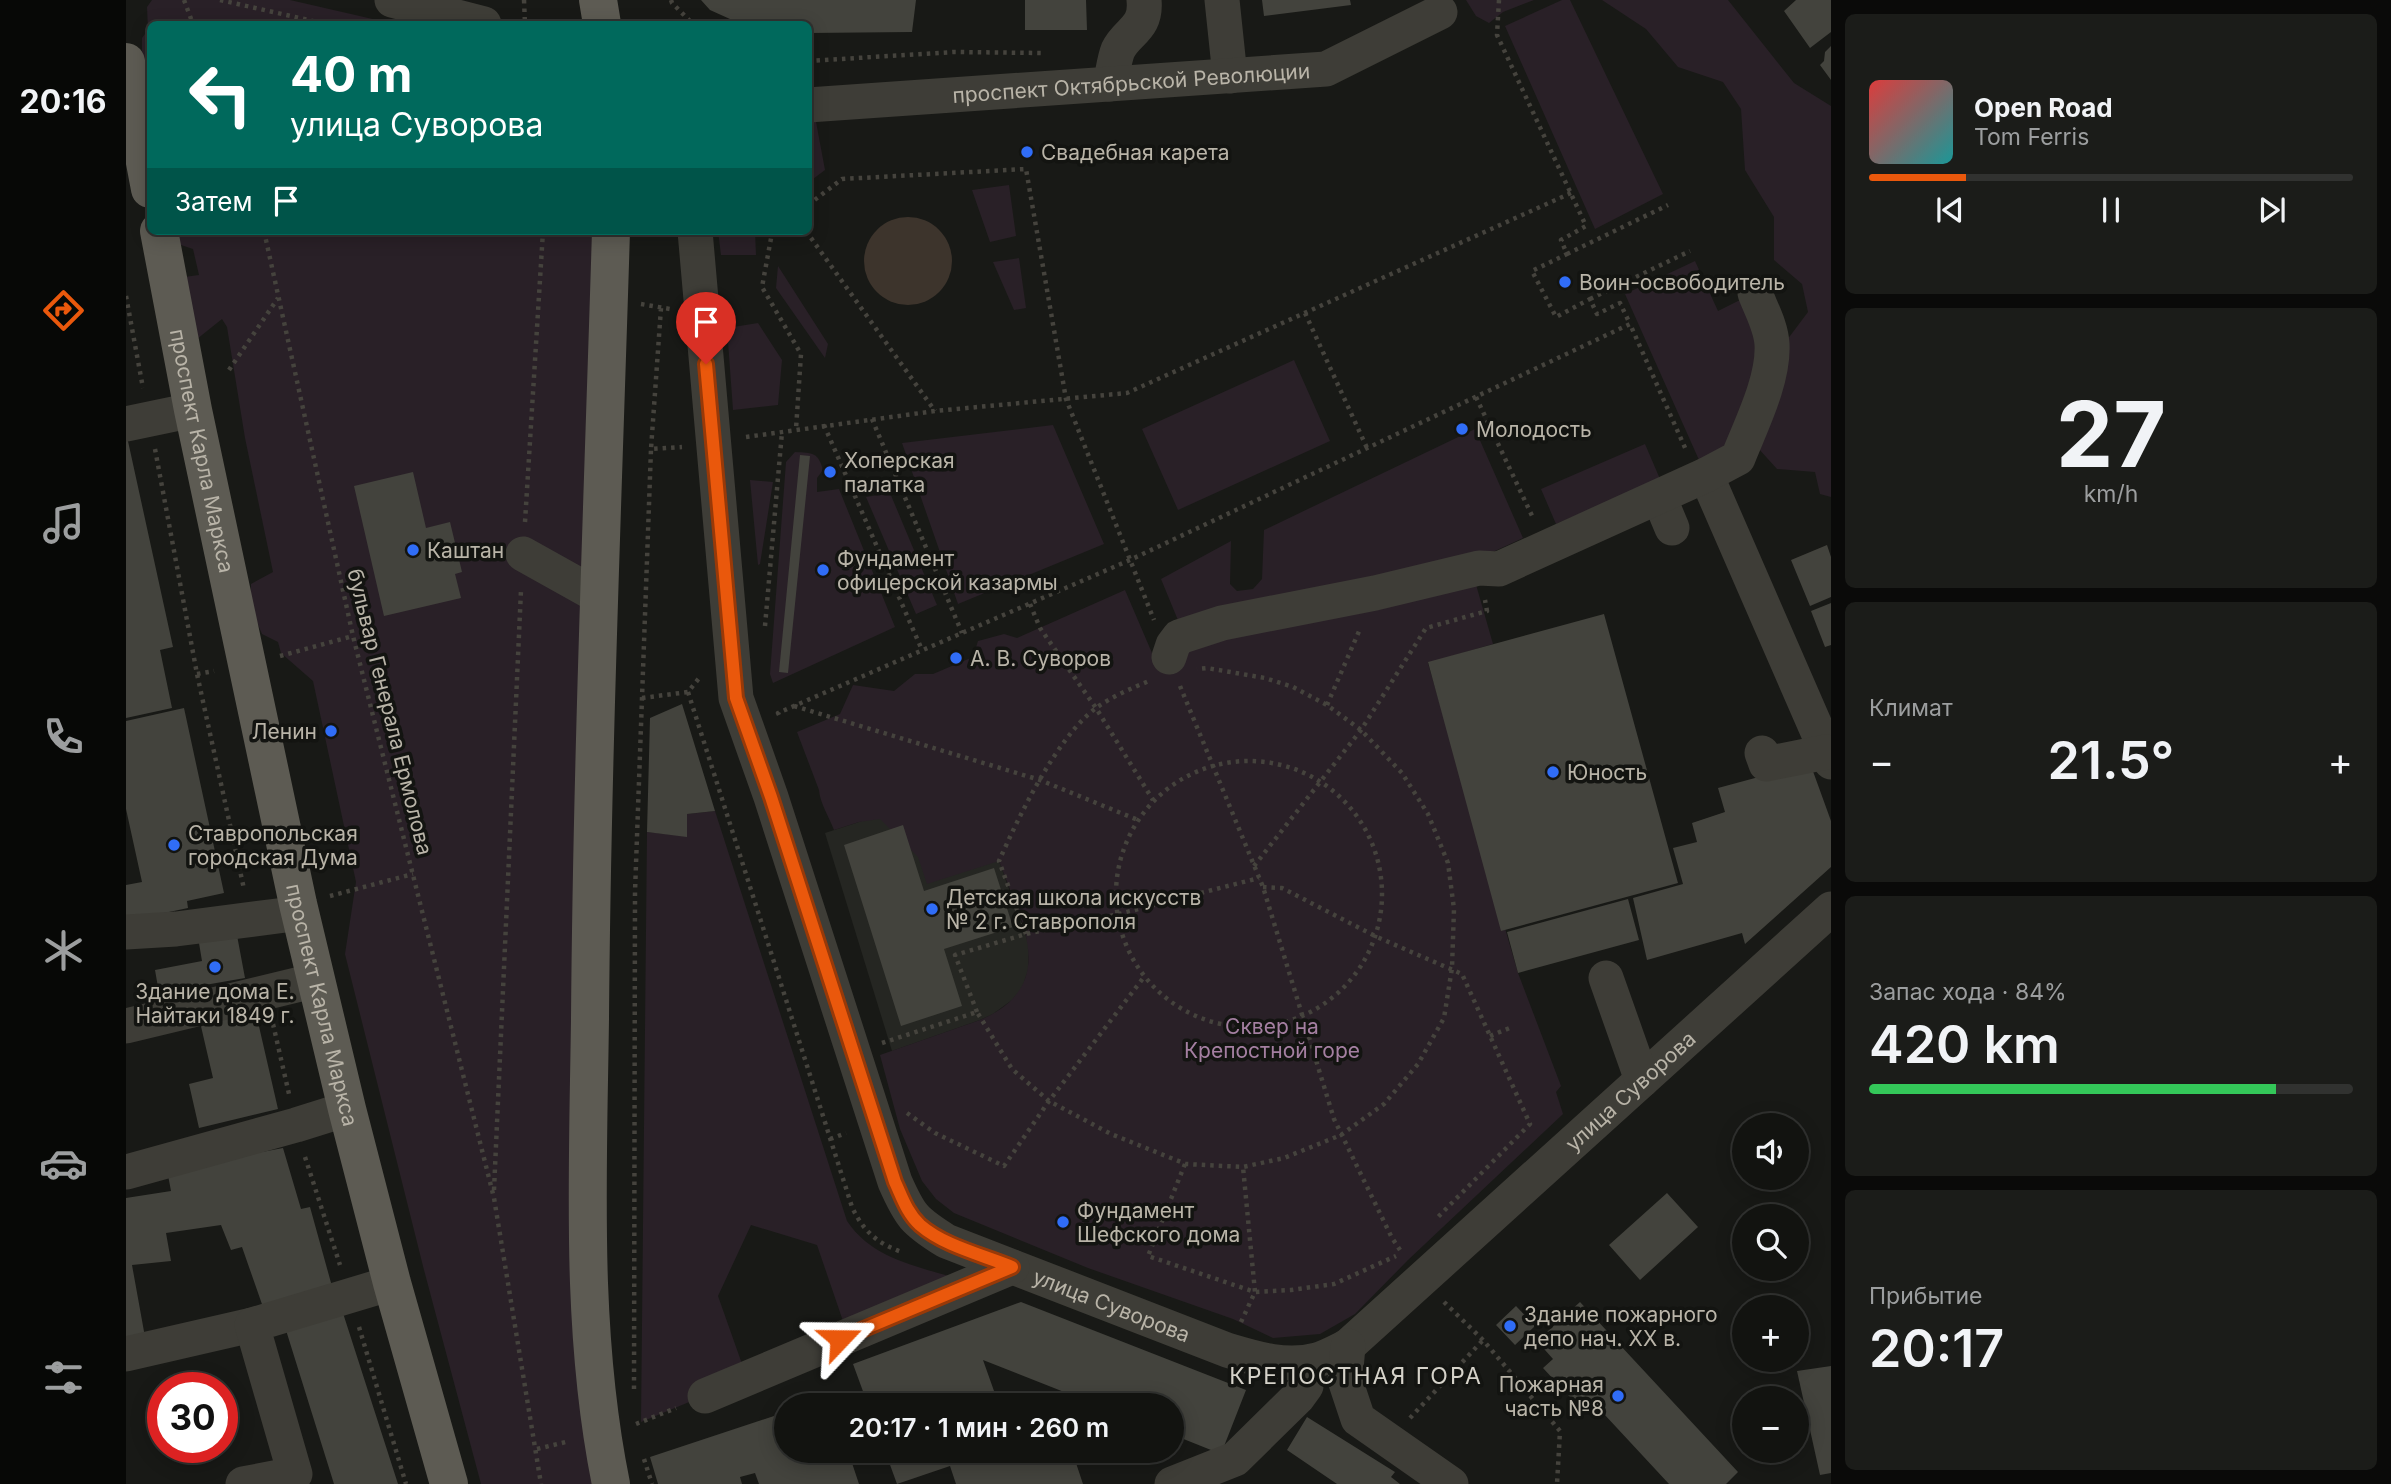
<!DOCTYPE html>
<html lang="ru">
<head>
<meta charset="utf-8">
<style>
  body { margin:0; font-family:Inter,sans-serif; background:#1b1c19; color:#f1f3f6; height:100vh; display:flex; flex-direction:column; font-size:26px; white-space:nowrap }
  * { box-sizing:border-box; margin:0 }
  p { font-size:23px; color:#9c9e9f }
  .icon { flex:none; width:38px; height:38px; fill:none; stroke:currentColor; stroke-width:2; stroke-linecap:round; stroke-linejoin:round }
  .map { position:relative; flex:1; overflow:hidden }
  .side { display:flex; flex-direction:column; gap:14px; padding:14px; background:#0a0a09; width:560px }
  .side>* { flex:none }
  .guide { position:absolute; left:21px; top:21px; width:665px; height:214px; border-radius:10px; box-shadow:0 4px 18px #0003,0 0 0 2px #313230; background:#00695c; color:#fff; overflow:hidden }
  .buttons { position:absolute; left:1606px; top:1113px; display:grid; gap:14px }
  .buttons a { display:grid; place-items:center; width:77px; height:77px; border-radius:50%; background:#121310; box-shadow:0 4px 18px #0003,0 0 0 2px #313230; font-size:35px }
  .speed { position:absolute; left:21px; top:1372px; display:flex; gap:14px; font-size:35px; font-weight:700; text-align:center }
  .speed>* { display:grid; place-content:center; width:91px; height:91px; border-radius:50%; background:#121310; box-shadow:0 4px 18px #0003,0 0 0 2px #313230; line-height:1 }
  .speed .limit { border:10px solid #d22; background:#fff; color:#111 }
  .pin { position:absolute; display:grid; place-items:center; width:60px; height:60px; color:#fff; margin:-72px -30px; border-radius:50% 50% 50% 0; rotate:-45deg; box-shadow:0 0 7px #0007 }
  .pin .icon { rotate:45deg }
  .me { position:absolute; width:77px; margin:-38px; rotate:67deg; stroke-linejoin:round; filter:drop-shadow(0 0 5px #0008) }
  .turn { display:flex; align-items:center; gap:24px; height:147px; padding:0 28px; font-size:32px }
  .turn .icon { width:91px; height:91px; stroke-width:2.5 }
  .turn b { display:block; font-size:49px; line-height:60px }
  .then { display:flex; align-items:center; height:66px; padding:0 28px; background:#0003; gap:14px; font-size:26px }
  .big { font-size:52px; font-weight:600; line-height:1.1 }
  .side .card { flex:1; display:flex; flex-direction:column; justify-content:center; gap:10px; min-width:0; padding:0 24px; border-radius:10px; background:#1b1c19 }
  .side .dial { align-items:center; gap:0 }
  .dial b { font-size:91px; line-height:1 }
  .song { display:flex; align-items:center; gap:21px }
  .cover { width:84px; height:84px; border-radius:10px; background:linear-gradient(135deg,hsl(0 70% 55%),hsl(180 70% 35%)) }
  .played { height:7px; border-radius:4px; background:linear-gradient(90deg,#ea580c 20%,#313230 20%) }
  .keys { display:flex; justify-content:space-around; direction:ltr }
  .heat { display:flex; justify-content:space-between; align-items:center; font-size:38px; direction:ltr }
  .charge { height:10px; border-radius:5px; background:linear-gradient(90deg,#34c759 84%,#313230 0) }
  .trip { position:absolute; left:648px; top:1393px; width:410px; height:70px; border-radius:35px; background:#121310; box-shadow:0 4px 18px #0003,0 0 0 2px #313230; font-weight:600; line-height:70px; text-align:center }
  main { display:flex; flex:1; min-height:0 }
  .menu { display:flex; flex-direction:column; width:126px; justify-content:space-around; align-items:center; background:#070806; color:#9c9e9f }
  .menu .icon { width:49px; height:49px }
  .menu .on { color:#ea580c }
  .menu b { font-size:32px; color:#f1f3f6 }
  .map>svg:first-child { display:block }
</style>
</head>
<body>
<main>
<nav class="menu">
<b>20:16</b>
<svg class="icon on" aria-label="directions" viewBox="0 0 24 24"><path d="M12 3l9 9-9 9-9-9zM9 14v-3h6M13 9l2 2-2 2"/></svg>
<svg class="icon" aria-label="music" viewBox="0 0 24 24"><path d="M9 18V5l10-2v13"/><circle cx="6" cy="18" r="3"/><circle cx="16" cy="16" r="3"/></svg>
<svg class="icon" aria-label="phone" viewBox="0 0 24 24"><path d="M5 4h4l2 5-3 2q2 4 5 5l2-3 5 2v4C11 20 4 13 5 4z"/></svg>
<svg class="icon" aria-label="climate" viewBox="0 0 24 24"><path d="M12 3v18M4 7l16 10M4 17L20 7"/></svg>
<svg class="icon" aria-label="car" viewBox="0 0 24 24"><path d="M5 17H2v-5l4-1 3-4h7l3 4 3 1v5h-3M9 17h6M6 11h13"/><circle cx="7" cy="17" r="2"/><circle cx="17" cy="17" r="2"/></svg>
<svg class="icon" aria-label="filters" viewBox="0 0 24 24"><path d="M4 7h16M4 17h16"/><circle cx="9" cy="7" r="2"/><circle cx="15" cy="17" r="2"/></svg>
</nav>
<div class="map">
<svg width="1705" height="1484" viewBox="0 0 1705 1484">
  <rect width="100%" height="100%" fill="#181916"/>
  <!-- built -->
  <path fill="#252622" d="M 776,808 L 873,861 L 903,945 L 902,970 L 896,989 L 886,1000 L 867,1014 L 854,1020 L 766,1051 L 699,833 Z"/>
  <!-- green -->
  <path fill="#292027" d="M 26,0 L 164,0 L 264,23 L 284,24 L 24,24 L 24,78 L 19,71 L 16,51 L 16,38 L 22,30 L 21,7 Z
    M 1340,0 L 1408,0 L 1377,12 L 1363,23 L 1350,16 Z
    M 1436,0 L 1444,0 L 1537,194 L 1469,229 L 1379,26 Z
    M 1476,0 L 1602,0 L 1668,83 L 1705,106 L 1705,497 L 1694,494 L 1689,472 L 1651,469 L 1632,448 L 1658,344 L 1682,312 L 1676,284 L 1648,260 L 1648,217 L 1619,170 L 1615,109 L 1597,82 L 1552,67 L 1520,29 Z
    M 688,111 L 699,170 L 683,182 L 683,112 Z
    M 883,185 L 890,236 L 864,242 L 846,190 Z
    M 42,231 L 472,231 L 470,1484 L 355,1484 L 298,1270 L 219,954 L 230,882 L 187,681 L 155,653 L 152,642 L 136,634 L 124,606 L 125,584 L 147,572 L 119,438 L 101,327 L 96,319 L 71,339 L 58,277 L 73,275 L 67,249 L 55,245 Z
    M 592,231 L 629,231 L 630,255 L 595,255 Z
    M 893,258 L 900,308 L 888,310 L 867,262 Z
    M 1569,261 L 1592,311 L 1622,296 L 1641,344 L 1611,441 L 1573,460 L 1499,294 Z
    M 652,266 L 702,344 L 699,358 L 650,288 Z
    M 632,323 L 656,360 L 652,405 L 607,410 L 601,328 Z
    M 1168,360 L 1204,441 L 1052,510 L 1016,429 Z
    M 927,425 L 978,544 L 832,604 L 776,443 Z
    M 1349,429 L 1397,538 L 1369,551 L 1109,605 L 1056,630 L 1035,579 L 1105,541 L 1104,584 L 1111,591 L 1127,589 L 1136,579 L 1138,530 Z
    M 1519,444 L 1534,479 L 1430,524 L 1415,489 Z
    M 669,452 C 687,453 692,452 697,470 L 691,478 L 691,492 L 713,489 L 769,627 L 647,683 L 644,674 L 660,462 Z
    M 624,480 L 647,482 L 634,564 L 632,565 Z
    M 764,493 L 811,605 L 790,614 L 740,497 Z
    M 1349,581 L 1367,644 L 1302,663 L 1392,973 L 1435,1086 L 1430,1092 L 1437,1114 L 1282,1260 L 1229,1314 L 1194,1334 L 1147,1338 L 1107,1319 L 962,1268 L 828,1213 L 810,1199 L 796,1181 L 774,1129 L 754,1055 L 854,1020 C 935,985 895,921 873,861 L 801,884 L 792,857 L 754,819 L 733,822 L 708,830 C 703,817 694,803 693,790 L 671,732 L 714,714 L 727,685 L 768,691 L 789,674 L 807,674 L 847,657 L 852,641 L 878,634 L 891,638 L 999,590 L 1029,660 L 1060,645 Z
    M 589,811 L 721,1221 C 747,1260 793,1266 835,1280 L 718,1324 L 691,1245 L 625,1225 L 592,1296 L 621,1378 L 515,1422 L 521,832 L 560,836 L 561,814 Z"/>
  <!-- water -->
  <path fill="#3d342c" d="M738 261a44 44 0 1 1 88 0a44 44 0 1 1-88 0Z"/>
  <!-- building -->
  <path fill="#43433d" d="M 575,0 L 790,0 L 786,32 L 682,33 L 682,24 L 615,24 L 584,10 Z
    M 899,0 L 960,0 L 961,30 L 899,30 Z
    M 1136,0 L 1224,0 L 1225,5 L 1138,16 Z
    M 1670,0 L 1705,0 L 1705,32 L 1684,48 L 1658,11 Z
    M 1705,46 L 1705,80 L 1694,65 L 1698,61 L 1699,52 Z
    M 0,432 L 47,647 L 34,650 L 46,708 L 0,718 Z
    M 674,455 L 684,456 L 662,673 L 653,672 Z
    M 287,472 L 300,528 L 324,522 L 336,572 L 329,574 L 335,598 L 258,616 L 228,486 Z
    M 1701,545 L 1705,557 L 1705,597 L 1684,606 L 1665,560 Z
    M 1705,603 L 1705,645 L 1699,647 L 1685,611 Z
    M 1478,614 L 1552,883 L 1375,931 L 1302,662 Z
    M 556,704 L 589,811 L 561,814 L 561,837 L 521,832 L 524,718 Z
    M 58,708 L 98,893 L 61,901 L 62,908 L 0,921 L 0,885 L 16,882 L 0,809 L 0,721 Z
    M 1684,763 L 1705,821 L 1705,867 L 1619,944 L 1616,933 L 1521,960 L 1507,898 L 1557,884 L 1547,848 L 1571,842 L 1566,823 L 1599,812 L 1592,788 Z
    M 777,825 L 798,891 L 868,868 L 887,927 L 818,949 L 836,1006 L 775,1026 L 718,845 Z
    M 1502,899 L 1513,940 L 1392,973 L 1381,932 Z
    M 110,930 L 119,978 L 33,993 L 29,970 L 76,961 L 72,937 Z
    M 129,1009 L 152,1109 L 73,1128 L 63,1084 L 87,1078 L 74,1022 Z
    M 157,1148 L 175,1209 L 184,1207 L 207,1290 L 138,1310 L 116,1247 L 105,1250 L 95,1225 L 40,1233 L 45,1261 L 6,1265 L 19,1337 L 0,1339 L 0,1198 L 45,1191 L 41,1170 Z
    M 1541,1193 L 1572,1227 L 1514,1280 L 1483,1245 Z
    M 895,1302 L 1120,1390 L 1095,1454 L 1045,1434 L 1045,1405 L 971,1405 L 857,1360 L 873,1405 L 742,1405 L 727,1364 Z
    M 1454,1302 L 1612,1472 L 1600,1484 L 1543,1484 L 1465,1400 L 1456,1410 L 1417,1368 L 1427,1359 L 1411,1341 Z
    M 1390,1306 L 1409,1326 L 1389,1345 L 1370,1325 Z
    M 216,1310 L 272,1484 L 208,1484 L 159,1327 Z
    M 1705,1366 L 1705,1473 L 1694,1475 L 1671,1371 Z
    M 654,1414 L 660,1433 L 660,1451 L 722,1451 L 733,1484 L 633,1484 L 629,1473 L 614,1477 L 616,1484 L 532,1484 L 524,1457 Z
    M 1181,1417 L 1269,1472 L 1265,1477 L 1274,1484 L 1211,1484 L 1161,1450 Z
    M 759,1451 L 946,1451 L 957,1484 L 830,1484 L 824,1466 L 771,1484 Z"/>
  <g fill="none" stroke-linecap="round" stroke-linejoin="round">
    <!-- path -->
    <path stroke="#45433d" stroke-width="4.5" stroke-dasharray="3.5 5" stroke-linecap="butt" d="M 58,0 L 67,24
      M 94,0 L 200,24
      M 398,0 L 399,24
      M 545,0 L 546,3 L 567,24
      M 1373,0 L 1371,35 L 1460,226 L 1435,240 L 1441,254 L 1406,271 L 1430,317 L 1464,299 L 1471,314 L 1494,303 L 1504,324
      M 682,61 L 828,52 L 916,53
      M 682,205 L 716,179 L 900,169 L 940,399 L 1028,620
      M 138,231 L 227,636 L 368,1198 L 415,1484
      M 648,231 L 646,233 L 636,287 L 675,354 L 670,429
      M 680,231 L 809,411
      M 1441,254 L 1542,205
      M 0,296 L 17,388
      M 1464,299 L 1564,251
      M 515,304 L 544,309
      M 535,308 L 525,449 L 556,447
      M 1179,313 L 1241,448
      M 103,370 L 152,298
      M 1350,397 L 1408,520
      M 746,419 L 836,633
      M 698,425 L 796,650
      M 620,437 L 809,411 L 1001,393 L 1445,193
      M 29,449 L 71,674 L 118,889
      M 399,522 L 417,231
      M 904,604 L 914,628 L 970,708 L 1027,800
      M 639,626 L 656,432
      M 154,656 L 227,636
      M 71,674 L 88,671
      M 1054,686 L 1137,887 L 1208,1119 L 1266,1238 L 1276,1253
      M 562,692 L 726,1207 C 737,1231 752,1244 776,1252
      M 516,698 L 562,692 L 574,677
      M 1201,705 L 1234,629
      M 668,706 L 914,780 L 1012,820
      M 653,715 L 652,713 L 668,706 L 1004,560 L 1504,324 L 1560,450
      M990 894a133 133 0 1 1 266 0a133 133 0 1 1-266 0Z
      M 1128,866 L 1235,730 L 1300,628 L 1361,611 L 1359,600
      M 1137,887 L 1156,888 L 1251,937 L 1336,974 L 1404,1124 L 1310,1219
      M 204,896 L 287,874
      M 900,934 L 873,861 C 893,816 931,737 970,708 C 985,697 1006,688 1023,681
      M 851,1012 L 829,955 L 900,934 L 993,914 L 1133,878
      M 147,1024 L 163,1094
      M 1364,1036 L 1386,1027
      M 756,1043 L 851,1012 L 886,1069 L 923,1101 L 985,1134 L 1060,1164 L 1117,1167 L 1158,1158 L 1215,1135 L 1258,1104 L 1292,1064 L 1318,1018 L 1326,968 L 1328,909 L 1322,863 L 1302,814 L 1276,773 L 1235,730 L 1201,705 L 1167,687 L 1139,678 L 1081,668 L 1071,669
      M 781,1113 L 809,1133 L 878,1166 L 923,1101 L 1018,977
      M 704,1139 L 720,1133
      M 179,1157 L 214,1265
      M 1059,1164 L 1022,1256 L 1129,1292 L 1117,1167
      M 368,1190 L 395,590
      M 1318,1302 L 1357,1340 L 1434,1431 L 1431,1484
      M 1115,1322 L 1129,1292 L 1165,1290 L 1208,1284 L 1270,1256
      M 233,1327 L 280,1484
      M 508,1389 L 509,892 L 525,449
      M 1284,1418 L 1357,1340
      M 510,1424 L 550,1408
      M 411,1449 L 444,1441
      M 518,1459 L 526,1484"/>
    <!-- minor -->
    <g stroke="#3e3d37" stroke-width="35">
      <path d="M 266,0 L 358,24"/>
      <path d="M 1096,0 L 1104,76"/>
      <path d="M 984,84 C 987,73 988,60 992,50 C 1001,31 1021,29 1018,0"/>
      <path id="s1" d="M 682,105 L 1200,69 L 1314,12"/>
      <path id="s2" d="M 569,231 L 610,698 L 645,797 L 769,1182 C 784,1216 788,1221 820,1241 L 1101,1350 C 1131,1359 1160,1368 1191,1360 C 1201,1357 1212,1351 1222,1346 L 1705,909"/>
      <path d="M 0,424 L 67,410"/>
      <path d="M 1580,475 L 1705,762"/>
      <path d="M 1533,497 L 1546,528"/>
      <path d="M 397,554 L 474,597"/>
      <path d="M 1043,657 L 1047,645 L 1053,637 L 1096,623 L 1249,593 L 1353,568 L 1373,569 L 1580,475 L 1612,458 C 1625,425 1648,380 1646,344 C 1645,326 1635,309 1629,293"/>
      <path d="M 1636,753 L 1640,764 L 1700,752"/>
      <path d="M 0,932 L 50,929 L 175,913"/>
      <path d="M 1480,978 L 1516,1080"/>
      <path d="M 0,1026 L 191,980"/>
      <path d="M 1,1172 L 170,1125 L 221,1109"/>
      <path d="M 1222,1346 L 1219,1380 L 1232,1419 L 1325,1484"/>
      <path d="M 0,1354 L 126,1325"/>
      <path d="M 579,1396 L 886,1267"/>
      <path d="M 117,1484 L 169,1474 L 126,1325 L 266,1283"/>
      <path d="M 1046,1484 L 1109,1459 L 1172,1397 L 1180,1386"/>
    </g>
    <!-- major -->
    <g stroke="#5d5b53" stroke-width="38">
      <path d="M 472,0 L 476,24"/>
      <path d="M 0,62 L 24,189"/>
      <path id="s3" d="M 33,231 L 67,410 L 172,904 L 221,1109 L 266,1283 L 323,1484"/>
      <path d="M 485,1484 C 454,1332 462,1173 464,1019 C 466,756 477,494 485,231"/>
    </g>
  </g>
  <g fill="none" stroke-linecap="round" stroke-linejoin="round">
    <defs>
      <path id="route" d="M 580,364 L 610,698 L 645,797 L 769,1182 C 776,1197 781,1213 794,1225 C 818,1246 857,1255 886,1267 L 714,1339"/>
    </defs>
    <!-- route casing -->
    <use href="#route" stroke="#983908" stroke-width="18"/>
    <!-- route -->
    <use href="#route" stroke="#ea580c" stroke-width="12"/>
  </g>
  <!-- markers -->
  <g fill="#306df7" stroke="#131411" stroke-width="2.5">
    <circle cx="901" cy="152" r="7"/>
    <circle cx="1439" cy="282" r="7"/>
    <circle cx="1336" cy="429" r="7"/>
    <circle cx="704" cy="472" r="7"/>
    <circle cx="287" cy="550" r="7"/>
    <circle cx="697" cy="570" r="7"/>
    <circle cx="830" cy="658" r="7"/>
    <circle cx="205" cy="731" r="7"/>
    <circle cx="1427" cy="772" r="7"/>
    <circle cx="48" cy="845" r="7"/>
    <circle cx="806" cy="909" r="7"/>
    <circle cx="89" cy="967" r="7"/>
    <circle cx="937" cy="1222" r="7"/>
    <circle cx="1384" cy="1326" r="7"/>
    <circle cx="1492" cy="1396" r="7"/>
  </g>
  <g text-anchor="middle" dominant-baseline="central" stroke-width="7" stroke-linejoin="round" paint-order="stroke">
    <!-- street labels -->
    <g font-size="21" fill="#b9b4a8" stroke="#131411">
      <text stroke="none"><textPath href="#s1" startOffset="324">проспект Октябрьской Революции</textPath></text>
      <text stroke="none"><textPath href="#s3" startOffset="224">проспект Карла Маркса</textPath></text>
      <text transform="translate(264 712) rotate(76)">бульвар Генерала Ермолова</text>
      <text stroke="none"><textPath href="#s3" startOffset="791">проспект Карла Маркса</textPath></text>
      <text stroke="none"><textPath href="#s2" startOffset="1866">улица Суворова</textPath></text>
      <text stroke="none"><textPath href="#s2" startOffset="1236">улица Суворова</textPath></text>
    </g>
    <!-- poi labels -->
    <g font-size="21" fill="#b9b4a8" stroke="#131411" text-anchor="start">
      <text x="915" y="152">Свадебная карета</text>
      <text x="1453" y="282">Воин-освободитель</text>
      <text x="1350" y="429">Молодость</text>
      <text x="718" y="460">Хоперская<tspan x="718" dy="24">палатка</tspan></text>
      <text x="301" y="550">Каштан</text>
      <text x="711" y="558">Фундамент<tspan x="711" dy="24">офицерской казармы</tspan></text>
      <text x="844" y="658">А. В. Суворов</text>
      <text x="191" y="731" text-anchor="end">Ленин</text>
      <text x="1441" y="772">Юность</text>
      <text x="62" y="833">Ставропольская<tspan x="62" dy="24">городская Дума</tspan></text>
      <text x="820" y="897">Детская школа искусств<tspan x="820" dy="24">№ 2 г. Ставрополя</tspan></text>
      <text x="89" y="991" text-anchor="middle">Здание дома Е.<tspan x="89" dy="24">Найтаки 1849 г.</tspan></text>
      <text x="951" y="1210">Фундамент<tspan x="951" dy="24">Шефского дома</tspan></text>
      <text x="1398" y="1314">Здание пожарного<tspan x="1398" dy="24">депо нач. ХХ в.</tspan></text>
      <text x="1478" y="1384" text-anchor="end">Пожарная<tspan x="1478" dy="24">часть №8</tspan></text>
    </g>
    <!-- park labels -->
    <g font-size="21" fill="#a47fa1" stroke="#131411">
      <text x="1146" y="1026">Сквер на<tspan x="1146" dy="24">Крепостной горе</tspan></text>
    </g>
    <!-- neighbourhood labels -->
    <g font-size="23" letter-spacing="2" fill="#d5d2c9" stroke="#131411">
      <text x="1230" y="1376">КРЕПОСТНАЯ ГОРА</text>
    </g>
  </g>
</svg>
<div class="buttons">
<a><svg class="icon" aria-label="sound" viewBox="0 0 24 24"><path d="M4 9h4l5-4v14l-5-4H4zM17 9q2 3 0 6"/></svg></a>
<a><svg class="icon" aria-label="search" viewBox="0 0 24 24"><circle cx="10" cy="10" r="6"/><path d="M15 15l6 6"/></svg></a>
<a>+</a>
<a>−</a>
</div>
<div class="speed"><div class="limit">30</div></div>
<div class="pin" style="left:580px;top:364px;background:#d93025"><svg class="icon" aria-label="arrive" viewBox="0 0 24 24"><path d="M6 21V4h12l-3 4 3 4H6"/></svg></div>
<svg class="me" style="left:714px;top:1339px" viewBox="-20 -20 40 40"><path d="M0-17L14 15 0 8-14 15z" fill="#ea580c" stroke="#fff" stroke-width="4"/></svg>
<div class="trip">20:17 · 1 мин · 260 m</div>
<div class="guide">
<div class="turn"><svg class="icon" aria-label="left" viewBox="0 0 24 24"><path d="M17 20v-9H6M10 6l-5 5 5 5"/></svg><div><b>40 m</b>улица Суворова</div></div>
<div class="then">Затем<svg class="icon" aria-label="arrive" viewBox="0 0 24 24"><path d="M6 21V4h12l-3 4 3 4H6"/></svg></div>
</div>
</div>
<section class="side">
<div class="card">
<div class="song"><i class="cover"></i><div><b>Open Road</b><p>Tom Ferris</p></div></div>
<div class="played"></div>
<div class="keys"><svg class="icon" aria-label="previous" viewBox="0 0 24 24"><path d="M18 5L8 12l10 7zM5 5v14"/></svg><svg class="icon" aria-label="pause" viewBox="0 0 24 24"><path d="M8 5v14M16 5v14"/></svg><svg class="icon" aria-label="next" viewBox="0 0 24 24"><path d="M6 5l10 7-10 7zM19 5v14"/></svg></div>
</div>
<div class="card dial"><b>27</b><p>km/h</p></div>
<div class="card"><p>Климат</p>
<div class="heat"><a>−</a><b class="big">21.5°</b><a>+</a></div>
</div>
<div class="card"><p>Запас хода · 84%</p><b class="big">420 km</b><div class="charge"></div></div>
<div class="card"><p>Прибытие</p><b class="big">20:17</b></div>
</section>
</main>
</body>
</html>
